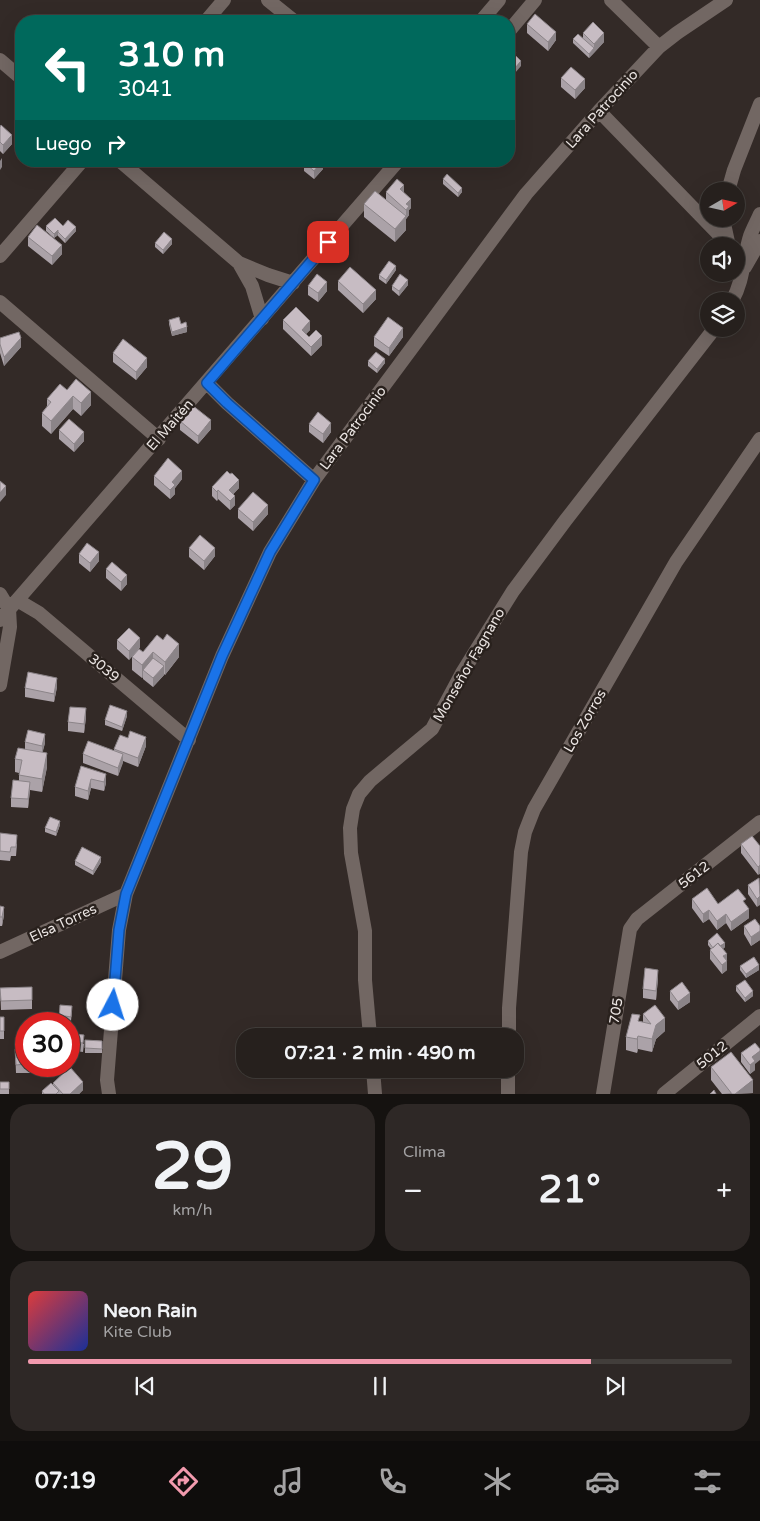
<!DOCTYPE html>
<html lang="es">
<head>
<meta charset="utf-8">
<style>
  body { margin:0; font-family:"Varela Round",sans-serif; background:#2e2826; color:#f1f3f6; height:100vh; display:flex; flex-direction:column; font-size:19px; white-space:nowrap }
  * { box-sizing:border-box; margin:0 }
  p { font-size:16px; color:#a4a3a4 }
  .icon { flex:none; width:28px; height:28px; fill:none; stroke:currentColor; stroke-width:2; stroke-linecap:round; stroke-linejoin:round }
  .map { position:relative; height:1094px; overflow:hidden }
  .details { display:flex; flex-direction:column; gap:10px; padding:10px; background:#151210; flex:1 }
  .details>* { flex:none }
  .banner { position:absolute; left:15px; top:15px; width:500px; height:152px; border-radius:20px; box-shadow:0 5px 20px #0002,0 0 0 1px #423e3b; background:#00695c; color:#fff; overflow:hidden }
  .needle { width:32px; rotate:81deg }
  .tools { position:absolute; left:700px; top:182px; display:grid; gap:10px }
  .tools a { display:grid; place-items:center; width:45px; height:45px; border-radius:50%; background:#26201d; box-shadow:0 5px 20px #0002,0 0 0 1px #423e3b; font-size:25px }
  .speed { position:absolute; left:15px; top:1012px; display:flex; gap:10px; font-size:25px; font-weight:700; text-align:center }
  .speed>* { display:grid; place-content:center; width:65px; height:65px; border-radius:50%; background:#26201d; box-shadow:0 5px 20px #0002,0 0 0 1px #423e3b; line-height:1 }
  .speed .limit { border:8px solid #d22; background:#fff; color:#111 }
  .pin { position:absolute; display:grid; place-items:center; width:42px; height:42px; color:#fff; margin:-21px; border-radius:10px; box-shadow:0 2px 8px #0006 }
  .me { position:absolute; width:55px; margin:-28px; rotate:5deg; stroke-linejoin:round; filter:drop-shadow(0 0 4px #0008) }
  .turn { display:flex; align-items:center; gap:18px; height:105px; padding:0 20px; font-size:22px }
  .turn .icon { width:65px; height:65px; stroke-width:2.5 }
  .turn b { display:block; font-size:35px; line-height:42px }
  .then { display:flex; align-items:center; height:48px; padding:0 20px; background:#0003; gap:10px; font-size:19px }
  .big { font-size:38px; font-weight:700; line-height:1.1 }
  .details .card { flex:1; display:flex; flex-direction:column; justify-content:center; gap:8px; min-width:0; padding:0 18px; border-radius:20px; background:#2e2826 }
  .details .dial { align-items:center; gap:0 }
  .dial b { font-size:65px; line-height:1 }
  .song { display:flex; align-items:center; gap:15px }
  .cover { width:60px; height:60px; border-radius:8px; background:linear-gradient(135deg,hsl(0 70% 55%),hsl(230 70% 35%)) }
  .played { height:5px; border-radius:2px; background:linear-gradient(90deg,#f29aae 80%,#423e3b 80%) }
  .keys { display:flex; justify-content:space-around; direction:ltr }
  .heat { display:flex; justify-content:space-between; align-items:center; font-size:28px; direction:ltr }
  .details .tiles { flex:1; display:grid; gap:10px; grid-template-columns:1fr 1fr }
  .card:last-child { grid-column:span 2 }
  .trip { position:absolute; left:236px; top:1028px; width:288px; height:50px; border-radius:20px; background:#26201d; box-shadow:0 5px 20px #0002,0 0 0 1px #423e3b; font-weight:700; line-height:50px; text-align:center }
  .dock { display:flex; height:80px; justify-content:space-around; align-items:center; background:#0f0d0c; color:#a4a3a4 }
  .dock .icon { width:35px; height:35px }
  .dock .on { color:#f29aae }
  .dock b { font-size:22px; color:#f1f3f6 }
  .map>svg:first-child { display:block }
</style>
</head>
<body>
<div class="map">
<svg width="760" height="1094" viewBox="0 0 760 1094">
  <rect width="100%" height="100%" fill="#332a27"/>
  <g fill="none" stroke-linecap="round" stroke-linejoin="round">
    <!-- minor -->
    <path stroke="#726763" stroke-width="14" d="M 268,0 L 294,21
      M 611,0 L 659,47
      M 206,21 L 224,0
      M 481,21 L 499,0
      M 509,31 L 535,0
      M 0,60 L 21,78
      M 599,111 L 730,246
      M 120,161 L 239,263 L 268,275 L 293,283
      M 728,191 L 734,170 L 760,104
      M 723,219 L 728,242
      M 736,255 L 745,267 L 760,241
      M 0,256 L 82,161
      M 239,263 L 252,286 L 262,319
      M 732,301 C 744,280 743,258 750,236 C 753,228 757,221 760,214
      M 0,302 L 159,439
      M 207,383 L 227,403 L 314,480
      M 0,594 L 9,609 L 10,627 L 0,685
      M 17,600 L 39,613 L 189,740
      M 0,620 L 398,161
      M 0,952 L 126,894
      M 370,1036 L 365,980 L 365,931 L 351,853 L 350,828 L 353,809 L 359,794 L 370,781 L 432,729 L 462,673 L 513,591 L 565,521 L 714,329
      M 509,1036 L 509,1008 L 521,852 L 525,832 L 534,809 L 676,562 L 760,439
      M 373,1069 L 375,1094
      M 109,1094 L 107,1080 L 119,930 L 126,894 L 222,656 L 270,552 L 314,480 L 526,194 L 599,111 L 659,47 L 677,33 L 726,0
      M 508,1094 L 508,1069
      M 603,1094 L 630,929 L 637,919 L 760,822
      M 664,1094 L 760,1016"/>
  </g>
  <!-- wall -->
  <path fill="#aba2a8" d="M 527,24 L 556,40 L 548,51 L 527,33 Z
    M 583,33 L 604,42 L 589,58 L 573,43 L 573,39 L 583,38 Z
    M 561,78 L 585,88 L 575,99 L 561,87 Z
    M 21,107 L 21,126 L 16,122 L 16,113 Z
    M 0,127 L 12,144 L 3,154 L 0,151 Z
    M 323,161 L 323,169 L 314,179 L 304,171 L 304,162 Z
    M 443,179 L 462,192 L 458,197 L 443,184 Z
    M 386,192 L 404,193 L 411,208 L 409,210 L 409,215 L 406,219 L 406,230 L 395,242 L 364,217 L 364,204 L 386,200 Z
    M 46,226 L 63,226 L 76,231 L 65,243 L 58,236 L 58,235 L 54,238 L 46,231 Z
    M 28,237 L 62,254 L 52,265 L 28,246 Z
    M 155,243 L 172,244 L 163,254 L 155,247 Z
    M 396,270 L 386,284 L 379,279 L 379,275 Z
    M 338,281 L 376,299 L 363,313 L 338,290 Z
    M 408,285 L 399,296 L 392,290 L 392,286 Z
    M 308,286 L 327,291 L 318,302 L 308,295 Z
    M 169,320 L 181,324 L 187,332 L 172,336 L 169,324 Z
    M 283,320 L 310,330 L 306,334 L 309,337 L 322,345 L 311,356 L 283,329 Z
    M 374,337 L 403,337 L 389,356 L 374,346 Z
    M 0,338 L 21,347 L 4,366 L 0,353 Z
    M 113,353 L 147,367 L 136,380 L 113,362 Z
    M 368,361 L 385,363 L 377,373 L 368,366 Z
    M 67,390 L 91,405 L 81,416 L 73,409 L 51,434 L 42,426 L 42,413 L 47,406 L 47,399 Z
    M 180,421 L 211,429 L 198,444 L 180,430 Z
    M 309,424 L 331,432 L 323,443 L 309,432 Z
    M 59,430 L 84,441 L 74,452 L 59,439 Z
    M 154,476 L 182,479 L 175,488 L 175,494 L 170,499 L 154,485 Z
    M 212,487 L 239,488 L 233,494 L 235,505 L 230,510 L 218,499 L 217,501 L 212,496 Z
    M 238,509 L 268,514 L 253,531 L 238,518 Z
    M 189,548 L 215,556 L 204,570 L 189,557 Z
    M 79,554 L 99,561 L 90,572 L 79,563 Z
    M 106,569 L 127,584 L 121,591 L 106,578 Z
    M 157,635 L 179,657 L 165,675 L 164,674 L 164,675 L 153,687 L 143,679 L 143,677 L 142,678 L 132,670 L 132,657 L 136,652 L 129,660 L 117,649 L 117,640 L 140,647 L 139,649 L 143,652 Z
    M 57,687 L 54,702 L 25,697 L 25,688 Z
    M 127,716 L 122,731 L 105,725 L 105,720 Z
    M 86,717 L 84,733 L 68,731 L 68,722 Z
    M 25,742 L 45,743 L 42,753 L 47,767 L 42,792 L 30,790 L 28,808 L 11,807 L 11,798 L 19,780 L 19,773 L 15,772 L 15,759 L 25,749 Z
    M 146,746 L 138,767 L 123,761 L 118,776 L 83,763 L 83,754 L 114,751 L 114,749 Z
    M 81,766 L 106,783 L 104,791 L 91,788 L 88,800 L 75,796 L 75,787 Z
    M 60,825 L 56,836 L 45,832 L 45,828 Z
    M 0,833 L 17,844 L 16,856 L 11,856 L 10,861 L 0,860 Z
    M 741,844 L 760,846 L 758,875 L 741,853 Z
    M 75,861 L 101,862 L 93,875 L 75,865 Z
    M 759,878 L 757,907 L 748,894 L 748,885 Z
    M 692,899 L 718,904 L 746,905 L 749,918 L 731,931 L 726,923 L 717,930 L 709,919 L 703,923 L 692,908 Z
    M 0,906 L 4,915 L 2,926 L 0,926 Z
    M 744,926 L 760,926 L 760,940 L 751,946 L 744,934 Z
    M 708,941 L 725,947 L 723,949 L 727,954 L 727,970 L 722,974 L 710,959 L 710,950 L 711,949 L 708,945 Z
    M 740,966 L 759,970 L 746,978 L 740,970 Z
    M 658,978 L 656,1000 L 643,998 L 643,989 Z
    M 736,986 L 753,996 L 745,1002 L 736,991 Z
    M 32,987 L 32,1009 L 1,1010 L 0,988 Z
    M 670,991 L 690,1002 L 678,1010 L 670,1000 Z
    M 72,1011 L 71,1021 L 65,1021 L 65,1024 L 59,1024 L 59,1019 Z
    M 643,1014 L 665,1031 L 656,1039 L 652,1052 L 638,1049 L 637,1053 L 626,1050 L 626,1037 L 640,1021 L 643,1022 Z
    M 0,1017 L 4,1017 L 4,1039 L 0,1039 Z
    M 69,1033 L 84,1044 L 83,1052 L 69,1050 Z
    M 85,1040 L 102,1041 L 102,1053 L 85,1053 Z
    M 15,1049 L 26,1049 L 26,1066 L 38,1066 L 38,1073 L 16,1073 Z
    M 741,1053 L 755,1064 L 755,1070 L 750,1074 L 741,1062 Z
    M 43,1066 L 55,1066 L 55,1074 L 44,1074 Z
    M 711,1067 L 753,1093 L 722,1094 L 711,1080 Z
    M 0,1082 L 9,1082 L 9,1094 L 0,1094 Z
    M 53,1083 L 83,1090 L 79,1094 L 42,1094 L 42,1091 L 53,1085 Z"/>
  <!-- shaded-wall -->
  <path fill="#8b8488" d="M 556,32 L 556,40 L 548,51 L 548,42 Z
    M 604,33 L 604,42 L 594,53 L 594,44 Z
    M 594,48 L 594,53 L 589,58 L 589,54 Z
    M 516,52 L 516,61 L 509,69 L 509,60 Z
    M 521,61 L 521,66 L 509,80 L 509,75 Z
    M 585,79 L 585,88 L 575,99 L 575,90 Z
    M 12,135 L 12,144 L 3,154 L 3,145 Z
    M 2,158 L 2,167 L 0,170 L 0,161 Z
    M 322,161 L 323,161 L 323,169 L 314,179 L 314,171 Z
    M 404,185 L 404,194 L 400,189 Z
    M 462,188 L 462,192 L 458,197 L 458,193 Z
    M 411,199 L 411,208 L 409,210 L 409,215 L 406,219 L 406,204 Z
    M 406,216 L 406,230 L 395,242 L 395,229 Z
    M 76,227 L 76,231 L 65,243 L 65,239 Z
    M 58,230 L 58,235 L 54,238 L 54,234 Z
    M 172,239 L 172,244 L 163,254 L 163,250 Z
    M 62,245 L 62,254 L 52,265 L 52,256 Z
    M 396,266 L 396,270 L 386,284 L 386,280 Z
    M 408,280 L 408,285 L 399,296 L 399,291 Z
    M 327,282 L 327,291 L 318,302 L 318,293 Z
    M 376,290 L 376,299 L 363,313 L 363,304 Z
    M 310,321 L 310,330 L 302,338 L 302,330 Z
    M 187,327 L 187,332 L 172,336 L 172,332 Z
    M 403,328 L 403,337 L 389,356 L 389,348 Z
    M 322,336 L 322,345 L 311,356 L 311,347 Z
    M 21,338 L 21,347 L 4,366 L 4,357 Z
    M 147,358 L 147,367 L 136,380 L 136,372 Z
    M 385,359 L 385,363 L 377,373 L 377,369 Z
    M 91,392 L 91,405 L 81,416 L 81,403 Z
    M 73,396 L 73,409 L 51,434 L 51,421 Z
    M 211,420 L 211,429 L 198,444 L 198,436 Z
    M 331,423 L 331,432 L 323,443 L 323,434 Z
    M 84,432 L 84,441 L 74,452 L 74,444 Z
    M 182,471 L 182,479 L 175,488 L 175,494 L 170,499 L 170,490 L 172,482 Z
    M 239,480 L 239,488 L 229,499 L 229,490 Z
    M 6,486 L 6,495 L 0,502 L 0,493 Z
    M 218,490 L 218,499 L 217,501 L 217,492 Z
    M 235,496 L 235,505 L 230,510 L 230,501 Z
    M 268,505 L 268,514 L 253,531 L 253,522 Z
    M 215,548 L 215,556 L 204,570 L 204,561 Z
    M 99,552 L 99,561 L 90,572 L 90,563 Z
    M 127,575 L 127,584 L 121,591 L 121,582 Z
    M 140,638 L 140,647 L 129,660 L 129,651 Z
    M 179,644 L 179,657 L 165,675 L 165,662 Z
    M 153,652 L 153,665 L 143,670 L 143,677 L 142,678 L 142,665 Z
    M 164,666 L 164,675 L 153,687 L 153,678 Z
    M 57,678 L 57,687 L 54,702 L 54,694 Z
    M 86,708 L 86,717 L 84,733 L 84,724 Z
    M 127,711 L 127,716 L 122,731 L 122,727 Z
    M 45,734 L 45,743 L 42,755 L 42,746 Z
    M 146,737 L 146,746 L 138,767 L 138,758 Z
    M 47,753 L 47,767 L 42,792 L 42,779 Z
    M 123,754 L 123,763 L 118,776 L 118,768 Z
    M 106,774 L 106,783 L 104,791 L 104,782 Z
    M 91,779 L 91,788 L 88,800 L 88,791 Z
    M 30,782 L 30,790 L 28,808 L 28,799 Z
    M 60,821 L 60,825 L 56,836 L 56,832 Z
    M 101,857 L 101,862 L 93,875 L 93,871 Z
    M 760,865 L 760,874 L 758,875 L 758,867 Z
    M 760,896 L 760,905 L 757,907 L 757,899 Z
    M 4,907 L 4,915 L 2,926 L 2,917 Z
    M 749,909 L 749,918 L 731,931 L 731,922 Z
    M 709,910 L 709,919 L 703,923 L 703,914 Z
    M 726,914 L 726,923 L 717,930 L 717,921 Z
    M 760,931 L 760,940 L 751,946 L 751,937 Z
    M 725,943 L 725,947 L 715,955 L 715,950 Z
    M 727,954 L 727,970 L 722,974 L 722,965 L 723,956 Z
    M 759,965 L 759,970 L 746,978 L 746,974 Z
    M 658,970 L 658,978 L 656,1000 L 656,991 Z
    M 753,991 L 753,996 L 745,1002 L 745,998 Z
    M 690,993 L 690,1002 L 678,1010 L 678,1002 Z
    M 665,1018 L 665,1031 L 656,1039 L 652,1052 L 652,1039 L 656,1025 Z
    M 638,1036 L 638,1049 L 637,1053 L 637,1039 Z
    M 760,1051 L 760,1060 L 755,1064 L 755,1070 L 750,1074 L 750,1065 L 752,1057 Z
    M 753,1080 L 753,1093 L 735,1094 Z
    M 83,1082 L 83,1090 L 79,1094 L 70,1094 Z"/>
  <!-- building -->
  <path fill="#c7bcc3" stroke="#8b8488" d="M 535,14 L 556,32 L 548,42 L 527,24 Z
    M 593,22 L 604,33 L 594,44 L 583,33 Z
    M 578,34 L 594,48 L 589,54 L 573,39 Z
    M 509,46 L 516,52 L 509,60 Z
    M 516,56 L 521,61 L 509,75 L 509,64 Z
    M 571,67 L 585,79 L 575,90 L 561,78 Z
    M 21,107 L 21,117 L 16,113 Z
    M 1,125 L 12,135 L 3,145 L 0,142 L 0,127 Z
    M 305,161 L 322,161 L 314,171 L 304,162 Z
    M 447,174 L 462,188 L 458,193 L 443,179 Z
    M 397,179 L 404,185 L 400,189 L 411,199 L 406,204 L 409,206 L 406,210 L 386,192 Z
    M 375,191 L 406,216 L 395,229 L 364,204 Z
    M 55,218 L 63,226 L 68,220 L 76,227 L 65,239 L 58,232 L 58,230 L 54,234 L 46,226 Z
    M 37,225 L 62,245 L 52,256 L 28,237 Z
    M 164,232 L 172,239 L 163,250 L 155,243 Z
    M 389,261 L 396,266 L 386,280 L 379,275 Z
    M 350,267 L 376,290 L 363,304 L 338,281 Z
    M 317,274 L 327,282 L 318,293 L 308,286 Z
    M 400,274 L 408,280 L 399,291 L 392,286 Z
    M 296,307 L 310,321 L 302,330 L 309,337 L 316,330 L 322,336 L 311,347 L 283,320 Z
    M 179,317 L 181,324 L 186,322 L 187,327 L 172,332 L 169,320 Z
    M 388,317 L 403,328 L 389,348 L 374,337 Z
    M 19,332 L 21,338 L 4,357 L 0,344 L 0,338 Z
    M 123,339 L 147,358 L 136,372 L 113,353 Z
    M 376,352 L 385,359 L 377,369 L 368,361 Z
    M 76,379 L 91,392 L 81,403 L 73,396 L 51,421 L 42,413 L 51,402 L 47,399 L 60,384 L 67,390 Z
    M 192,405 L 211,420 L 198,436 L 180,421 Z
    M 318,412 L 331,423 L 323,434 L 309,424 Z
    M 69,419 L 84,432 L 74,444 L 59,430 Z
    M 168,458 L 182,471 L 172,482 L 175,485 L 170,490 L 154,476 Z
    M 227,471 L 230,474 L 232,473 L 239,480 L 229,490 L 235,496 L 230,501 L 218,490 L 217,492 L 212,487 Z
    M 0,481 L 6,486 L 0,493 Z
    M 253,492 L 268,505 L 253,522 L 238,509 Z
    M 200,535 L 215,548 L 204,561 L 189,548 Z
    M 87,543 L 99,552 L 90,563 L 79,554 Z
    M 112,562 L 127,575 L 121,582 L 106,569 Z
    M 129,628 L 140,638 L 129,651 L 117,640 Z
    M 167,634 L 179,644 L 165,662 L 153,652 L 142,665 L 132,657 L 139,649 L 143,652 L 157,635 L 163,640 Z
    M 153,658 L 164,666 L 153,678 L 143,670 Z
    M 28,672 L 57,678 L 54,694 L 25,688 Z
    M 110,705 L 127,711 L 122,727 L 105,720 Z
    M 70,707 L 86,708 L 84,724 L 68,722 Z
    M 28,730 L 45,734 L 42,746 L 25,742 Z
    M 130,731 L 146,737 L 138,758 L 114,749 L 120,735 L 128,738 Z
    M 88,741 L 123,754 L 118,768 L 83,754 Z
    M 18,748 L 47,753 L 42,779 L 19,775 L 22,760 L 15,759 Z
    M 81,766 L 106,774 L 104,782 L 91,779 L 88,791 L 75,787 Z
    M 13,780 L 30,782 L 28,799 L 11,798 Z
    M 50,817 L 60,821 L 56,832 L 45,828 Z
    M 0,833 L 17,835 L 16,847 L 11,847 L 10,852 L 0,851 Z
    M 752,836 L 760,846 L 760,865 L 758,867 L 741,844 Z
    M 82,847 L 101,857 L 93,871 L 75,861 Z
    M 759,878 L 760,896 L 757,899 L 748,885 Z
    M 707,888 L 718,904 L 738,889 L 746,899 L 743,901 L 749,909 L 731,922 L 726,914 L 717,921 L 709,910 L 703,914 L 692,899 Z
    M 0,906 L 4,907 L 2,917 L 0,917 Z
    M 755,919 L 760,926 L 760,931 L 751,937 L 744,926 Z
    M 717,933 L 725,943 L 720,946 L 718,943 L 713,948 L 708,941 Z
    M 718,943 L 727,954 L 723,956 L 727,961 L 722,965 L 710,950 Z
    M 754,957 L 759,965 L 746,974 L 740,966 Z
    M 645,968 L 658,970 L 656,991 L 643,989 Z
    M 745,980 L 753,991 L 745,998 L 736,986 Z
    M 682,982 L 690,993 L 678,1002 L 670,991 Z
    M 32,987 L 32,1000 L 1,1001 L 0,988 Z
    M 60,1005 L 72,1006 L 71,1017 L 65,1016 L 65,1020 L 59,1019 Z
    M 655,1005 L 665,1018 L 656,1025 L 652,1039 L 638,1036 L 637,1039 L 626,1037 L 632,1014 L 640,1015 L 638,1021 L 651,1024 L 643,1014 Z
    M 0,1017 L 4,1017 L 4,1031 L 0,1031 Z
    M 69,1033 L 84,1035 L 83,1043 L 69,1042 Z
    M 85,1040 L 102,1041 L 102,1049 L 85,1048 Z
    M 755,1043 L 760,1049 L 760,1051 L 752,1057 L 755,1061 L 750,1065 L 741,1053 Z
    M 15,1049 L 26,1049 L 26,1064 L 16,1065 Z
    M 731,1052 L 753,1080 L 735,1094 L 732,1094 L 711,1067 Z
    M 70,1067 L 83,1082 L 70,1094 L 63,1094 L 53,1083 Z
    M 0,1082 L 9,1082 L 9,1089 L 0,1089 Z
    M 51,1083 L 59,1091 L 56,1094 L 44,1094 L 42,1091 Z
    M 714,1090 L 716,1094 L 710,1094 Z"/>
  <g fill="none" stroke-linecap="round" stroke-linejoin="round">
    <defs>
      <path id="route" d="M 113,1005 L 119,930 L 126,894 L 222,656 L 270,552 L 314,480 L 227,403 L 207,383 L 328,242"/>
    </defs>
    <!-- route casing -->
    <use href="#route" stroke="#114b97" stroke-width="12"/>
    <!-- route -->
    <use href="#route" stroke="#1a73e8" stroke-width="9"/>
  </g>
  <g text-anchor="middle" dominant-baseline="central" stroke-width="5" stroke-linejoin="round" paint-order="stroke">
    <!-- street labels -->
    <g font-size="14" fill="#eae4e2" stroke="#29211d">
      <text transform="translate(602 109) rotate(-48)">Lara Patrocinio</text>
      <text transform="translate(170 425) rotate(-49)">El Maitén</text>
      <text transform="translate(353 428) rotate(-53)">Lara Patrocinio</text>
      <text transform="translate(469 665) rotate(-60)">Monseñor Fagnano</text>
      <text transform="translate(104 668) rotate(40)">3039</text>
      <text transform="translate(585 721) rotate(-60)">Los Zorros</text>
      <text transform="translate(694 875) rotate(-38)">5612</text>
      <text transform="translate(63 923) rotate(-25)">Elsa Torres</text>
      <text transform="translate(616 1011) rotate(-81)">705</text>
      <text transform="translate(712 1055) rotate(-39)">5012</text>
    </g>
  </g>
</svg>
<div class="tools">
<a><svg class="needle" viewBox="-14 -14 28 28"><path d="M0-13l5 13h-10z" fill="#e53935"/><path d="M0 13l5-13h-10z" fill="#a4a3a4"/></svg></a>
<a><svg class="icon" aria-label="sound" viewBox="0 0 24 24"><path d="M4 9h4l5-4v14l-5-4H4zM17 9q2 3 0 6"/></svg></a>
<a><svg class="icon" aria-label="layers" viewBox="0 0 24 24"><path d="M12 4l9 5-9 5-9-5zM3 14l9 5 9-5"/></svg></a>
</div>
<div class="speed"><div class="limit">30</div></div>
<div class="pin" style="left:328px;top:242px;background:#d93025"><svg class="icon" aria-label="arrive" viewBox="0 0 24 24"><path d="M6 21V4h12l-3 4 3 4H6"/></svg></div>
<svg class="me" style="left:113px;top:1005px" viewBox="-20 -20 40 40"><circle r="19" fill="#fff"/><path d="M0-13L10 11 0 6-10 11z" fill="#1a73e8"/></svg>
<div class="trip">07:21 · 2 min · 490 m</div>
<div class="banner">
<div class="turn"><svg class="icon" aria-label="left" viewBox="0 0 24 24"><path d="M17 20v-9H6M10 6l-5 5 5 5"/></svg><div><b>310 m</b>3041</div></div>
<div class="then">Luego<svg class="icon" aria-label="right" viewBox="0 0 24 24"><path d="M7 20v-9h11M14 6l5 5-5 5"/></svg></div>
</div>
</div>
<section class="details">
<div class="tiles">
<div class="card dial"><b>29</b><p>km/h</p></div>
<div class="card"><p>Clima</p>
<div class="heat"><a>−</a><b class="big">21°</b><a>+</a></div>
</div>
<div class="card">
<div class="song"><i class="cover"></i><div><b>Neon Rain</b><p>Kite Club</p></div></div>
<div class="played"></div>
<div class="keys"><svg class="icon" aria-label="previous" viewBox="0 0 24 24"><path d="M18 5L8 12l10 7zM5 5v14"/></svg><svg class="icon" aria-label="pause" viewBox="0 0 24 24"><path d="M8 5v14M16 5v14"/></svg><svg class="icon" aria-label="next" viewBox="0 0 24 24"><path d="M6 5l10 7-10 7zM19 5v14"/></svg></div>
</div>
</div>
</section>
<nav class="dock">
<b>07:19</b>
<svg class="icon on" aria-label="directions" viewBox="0 0 24 24"><path d="M12 3l9 9-9 9-9-9zM9 14v-3h6M13 9l2 2-2 2"/></svg>
<svg class="icon" aria-label="music" viewBox="0 0 24 24"><path d="M9 18V5l10-2v13"/><circle cx="6" cy="18" r="3"/><circle cx="16" cy="16" r="3"/></svg>
<svg class="icon" aria-label="phone" viewBox="0 0 24 24"><path d="M5 4h4l2 5-3 2q2 4 5 5l2-3 5 2v4C11 20 4 13 5 4z"/></svg>
<svg class="icon" aria-label="climate" viewBox="0 0 24 24"><path d="M12 3v18M4 7l16 10M4 17L20 7"/></svg>
<svg class="icon" aria-label="car" viewBox="0 0 24 24"><path d="M5 17H2v-5l4-1 3-4h7l3 4 3 1v5h-3M9 17h6M6 11h13"/><circle cx="7" cy="17" r="2"/><circle cx="17" cy="17" r="2"/></svg>
<svg class="icon" aria-label="filters" viewBox="0 0 24 24"><path d="M4 7h16M4 17h16"/><circle cx="9" cy="7" r="2"/><circle cx="15" cy="17" r="2"/></svg>
</nav>
</body>
</html>
